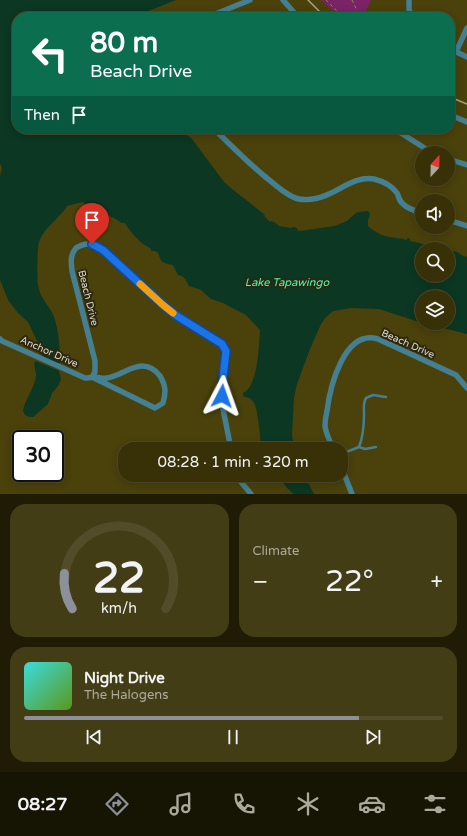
<!DOCTYPE html>
<html lang="en">
<head>
<meta charset="utf-8">
<style>
  body { margin:0; font-family:"Varela Round",sans-serif; background:#433d16; color:#f1f3f6; height:100vh; display:flex; flex-direction:column; font-size:15px; white-space:nowrap }
  * { box-sizing:border-box; margin:0 }
  p { font-size:13px; color:#aba99c }
  .icon { flex:none; width:22px; height:22px; fill:none; stroke:currentColor; stroke-width:2; stroke-linecap:round; stroke-linejoin:round }
  .map { position:relative; height:494px; overflow:hidden }
  .side { display:flex; flex-direction:column; gap:10px; padding:10px; background:#1f1b04; flex:1 }
  .side>* { flex:none }
  .banner { position:absolute; left:12px; top:12px; width:443px; height:122px; border-radius:16px; box-shadow:0 2px 10px #0003,0 0 0 1px #524c29; background:#0b6e4f; color:#fff; overflow:hidden }
  .needle { width:26px; rotate:22deg }
  .tools { position:absolute; left:415px; top:146px; display:grid; gap:8px }
  .tools a { display:grid; place-items:center; width:40px; height:40px; border-radius:50%; background:#383108; box-shadow:0 2px 10px #0003,0 0 0 1px #524c29; font-size:20px }
  .speed { position:absolute; left:12px; top:430px; display:flex; gap:8px; font-size:20px; font-weight:700; text-align:center }
  .speed>* { display:grid; place-content:center; width:52px; height:52px; border-radius:50%; background:#383108; box-shadow:0 2px 10px #0003,0 0 0 1px #524c29; line-height:1 }
  .speed .limit { border:2px solid #111; border-radius:6px; background:#fff; color:#111 }
  .pin { position:absolute; display:grid; place-items:center; width:34px; height:34px; color:#fff; margin:-41px -17px; border-radius:50% 50% 50% 0; rotate:-45deg; box-shadow:0 0 4px #0007 }
  .pin .icon { rotate:45deg }
  .me { position:absolute; width:44px; margin:-22px; rotate:4deg; stroke-linejoin:round; filter:drop-shadow(0 0 3px #0008) }
  .turn { display:flex; align-items:center; gap:14px; height:84px; padding:0 12px; font-size:18px }
  .turn .icon { width:52px; height:52px; stroke-width:2.5 }
  .turn b { display:block; font-size:28px; line-height:34px }
  .then { display:flex; align-items:center; height:38px; padding:0 12px; background:#0003; gap:8px; font-size:15px }
  .big { font-size:30px; font-weight:600; line-height:1.1 }
  .side .widget { flex:1; display:flex; flex-direction:column; justify-content:center; gap:6px; min-width:0; padding:0 14px; border-radius:16px; background:#433d16 }
  .side .dial { align-items:center; gap:0 }
  .dial svg { height:104px; overflow:visible; fill:none; stroke:#524c29; stroke-width:7; stroke-linecap:round; text-anchor:middle }
  .dial text { fill:#f1f3f6; stroke:none }
  .song { display:flex; align-items:center; gap:12px }
  .cover { width:48px; height:48px; border-radius:6px; background:linear-gradient(135deg,hsl(180 70% 55%),hsl(90 70% 35%)) }
  .played { height:4px; border-radius:2px; background:linear-gradient(90deg,#8c9099 80%,#524c29 80%) }
  .keys { display:flex; justify-content:space-around; direction:ltr }
  .heat { display:flex; justify-content:space-between; align-items:center; font-size:22px; direction:ltr }
  .side .tiles { flex:1; display:grid; gap:10px; grid-template-columns:1fr 1fr }
  .widget:last-child { grid-column:span 2 }
  .trip { position:absolute; left:118px; top:442px; width:230px; height:40px; border-radius:16px; background:#383108; box-shadow:0 2px 10px #0003,0 0 0 1px #524c29; font-weight:600; line-height:40px; text-align:center }
  .tab-bar { display:flex; height:64px; justify-content:space-around; align-items:center; background:#161403; color:#aba99c }
  .tab-bar .icon { width:28px; height:28px }
  .tab-bar .on { color:#8c9099 }
  .tab-bar b { font-size:18px; color:#f1f3f6 }
  .map>svg:first-child { display:block }
</style>
</head>
<body>
<div class="map">
<svg width="467" height="494" viewBox="0 0 467 494">
  <rect width="100%" height="100%" fill="#4a410b"/>
  <!-- green -->
  <path fill="#7b2366" d="M 321,0 L 371,0 L 363,17 L 340,17 Z"/>
  <!-- water -->
  <path fill="#0b3723" d="M 0,0 L 176,0 C 160,6 146,13 130,17 L 17,17 L 17,129 L 179,129 L 192,139 L 224,182 L 232,189 L 250,203 L 264,214 L 265,217 L 269,221 L 274,222 L 279,226 L 291,228 L 293,227 L 297,228 L 297,230 L 300,231 L 335,226 L 347,221 L 356,213 L 359,212 L 368,211 L 370,214 L 368,220 L 368,226 C 376,234 386,237 396,238 C 400,239 403,238 406,240 L 408,238 L 410,239 L 410,241 L 446,249 L 422,249 L 422,275 L 448,275 L 448,250 L 457,252 L 463,256 L 467,257 L 467,334 L 424,323 L 448,323 L 448,297 L 422,297 L 422,323 L 379,309 L 351,308 L 333,311 L 325,318 L 321,324 L 310,349 L 297,384 L 294,398 L 292,435 L 294,449 L 261,449 C 261,442 258,409 254,403 C 252,399 249,397 244,397 L 243,393 C 245,392 247,390 248,389 C 258,378 259,345 260,330 L 246,315 L 223,303 L 211,299 L 201,290 L 189,286 L 185,279 L 182,276 L 178,275 L 173,265 C 170,264 166,264 163,262 C 157,258 162,250 151,251 L 151,249 C 148,246 146,246 143,244 C 137,239 128,229 125,223 L 122,223 L 114,218 L 103,213 L 104,209 L 93,203 L 90,206 L 86,205 L 83,202 L 67,206 C 59,219 44,227 39,242 C 37,248 37,278 38,285 C 39,289 40,294 42,297 C 46,304 51,309 54,317 C 59,330 60,350 60,363 L 57,363 L 42,356 L 39,345 L 28,322 L 18,313 L 8,300 L 0,280 L 0,176 L 2,168 L 0,163 Z
    M 35,361 L 48,366 L 59,371 L 61,380 L 58,386 L 52,393 L 48,404 L 33,417 L 29,417 L 25,415 L 23,411 C 24,401 34,389 36,377 C 37,372 33,367 35,361 Z
    M 278,475 L 304,475 L 314,494 L 294,494 L 287,488 Z"/>
  <g fill="none" stroke-linecap="round" stroke-linejoin="round">
    <!-- path -->
    <path stroke="#8e875e" stroke-width="1" stroke-dasharray="3 3" stroke-linecap="butt" d="M 326,0 L 343,17
      M 352,0 L 360,17"/>
    <!-- service -->
    <path stroke="#448091" stroke-width="2.5" d="M 359,447 C 363,437 364,425 364,414 C 364,408 363,403 366,398 L 373,395 L 386,397
      M 341,454 L 359,447 L 365,449 L 376,447"/>
    <!-- minor -->
    <path stroke="#448091" stroke-width="5.5" d="M 283,0 L 298,17
      M 409,0 L 409,9 L 411,17
      M 208,17 L 250,0
      M 450,49 L 467,57
      M 456,52 L 467,28
      M 450,115 L 467,122
      M 214,129 C 232,146 249,164 268,179 C 275,185 284,193 293,197 C 303,202 319,199 329,194 C 343,188 357,176 374,179 C 382,181 392,186 397,193 C 399,197 399,201 403,204 C 408,209 415,211 422,213
      M 311,129 C 323,134 331,132 343,129
      M 390,129 L 401,133 L 426,149 L 434,153
      M 448,159 L 467,165
      M 448,220 L 467,226
      M 0,339 L 2,341 L 85,378 C 89,378 91,377 94,377 C 98,377 103,379 107,378 C 125,375 143,354 160,376 C 166,386 166,392 163,403 L 155,408 L 92,377
      M 92,377 L 95,372 L 95,361 L 72,271 C 71,262 70,255 76,248 C 88,241 92,244 103,251 L 163,305 L 177,316 L 222,344 L 226,351 L 222,387 L 222,404 L 231,449
      M 334,449 C 330,442 326,434 325,426 C 325,421 326,415 327,411 C 330,387 344,329 378,339 L 456,375 L 467,388
      M 341,466 L 352,494
      M 238,475 L 241,482 L 251,494"/>
    <!-- rail -->
    <path stroke="#aaa37f" stroke-width="1.5" d="M 308,0 L 325,17
      M 450,97 L 467,104"/>
  </g>
  <g fill="none" stroke-linecap="round" stroke-linejoin="round">
    <defs>
      <path id="route" d="M 92,244 L 103,250 L 163,305 L 177,316 L 222,344 L 226,351 L 222,387 L 222,396"/>
    </defs>
    <!-- route casing -->
    <use href="#route" stroke="#114b97" stroke-width="10"/>
    <!-- route -->
    <use href="#route" stroke="#1a73e8" stroke-width="7"/>
    <!-- slow -->
    <path stroke="#f59e0b" stroke-width="7" d="M 140,284 L 163,305 L 173,313"/>
  </g>
  <g text-anchor="middle" dominant-baseline="central" stroke-width="4" stroke-linejoin="round" paint-order="stroke">
    <!-- street labels -->
    <g font-size="10" fill="#dfdac0" stroke="#2b2712">
      <text transform="translate(88 298) rotate(76)">Beach Drive</text>
      <text transform="translate(408 344) rotate(24)">Beach Drive</text>
      <text transform="translate(49 352) rotate(24)">Anchor Drive</text>
    </g>
    <!-- water labels -->
    <g font-size="11" font-style="italic" fill="#4bfcac" stroke="#2b2712">
      <text x="287" y="282">Lake Tapawingo</text>
    </g>
  </g>
</svg>
<div class="tools">
<a><svg class="needle" viewBox="-14 -14 28 28"><path d="M0-13l5 13h-10z" fill="#e53935"/><path d="M0 13l5-13h-10z" fill="#aba99c"/></svg></a>
<a><svg class="icon" aria-label="sound" viewBox="0 0 24 24"><path d="M4 9h4l5-4v14l-5-4H4zM17 9q2 3 0 6"/></svg></a>
<a><svg class="icon" aria-label="search" viewBox="0 0 24 24"><circle cx="10" cy="10" r="6"/><path d="M15 15l6 6"/></svg></a>
<a><svg class="icon" aria-label="layers" viewBox="0 0 24 24"><path d="M12 4l9 5-9 5-9-5zM3 14l9 5 9-5"/></svg></a>
</div>
<div class="speed"><div class="limit">30</div></div>
<div class="pin" style="left:92px;top:244px;background:#d93025"><svg class="icon" aria-label="arrive" viewBox="0 0 24 24"><path d="M6 21V4h12l-3 4 3 4H6"/></svg></div>
<svg class="me" style="left:222px;top:396px" viewBox="-20 -20 40 40"><path d="M0-17L14 15 0 8-14 15z" fill="#1a73e8" stroke="#fff" stroke-width="4"/></svg>
<div class="trip">08:28 · 1 min · 320 m</div>
<div class="banner">
<div class="turn"><svg class="icon" aria-label="left" viewBox="0 0 24 24"><path d="M17 20v-9H6M10 6l-5 5 5 5"/></svg><div><b>80 m</b>Beach Drive</div></div>
<div class="then">Then<svg class="icon" aria-label="arrive" viewBox="0 0 24 24"><path d="M6 21V4h12l-3 4 3 4H6"/></svg></div>
</div>
</div>
<section class="side">
<div class="tiles">
<div class="widget dial"><svg viewBox="0 0 100 80">
<path d="M14 69A42 42 0 1 1 86 69"/>
<path d="M14 69A42 42 0 0 1 8 42" stroke="#8c9099"/>
<text x="50" y="56" font-size="32" font-weight="700">22</text>
<text x="50" y="72" font-size="11">km/h</text>
</svg></div>
<div class="widget"><p>Climate</p>
<div class="heat"><a>−</a><b class="big">22°</b><a>+</a></div>
</div>
<div class="widget">
<div class="song"><i class="cover"></i><div><b>Night Drive</b><p>The Halogens</p></div></div>
<div class="played"></div>
<div class="keys"><svg class="icon" aria-label="previous" viewBox="0 0 24 24"><path d="M18 5L8 12l10 7zM5 5v14"/></svg><svg class="icon" aria-label="pause" viewBox="0 0 24 24"><path d="M8 5v14M16 5v14"/></svg><svg class="icon" aria-label="next" viewBox="0 0 24 24"><path d="M6 5l10 7-10 7zM19 5v14"/></svg></div>
</div>
</div>
</section>
<nav class="tab-bar">
<b>08:27</b>
<svg class="icon on" aria-label="directions" viewBox="0 0 24 24"><path d="M12 3l9 9-9 9-9-9zM9 14v-3h6M13 9l2 2-2 2"/></svg>
<svg class="icon" aria-label="music" viewBox="0 0 24 24"><path d="M9 18V5l10-2v13"/><circle cx="6" cy="18" r="3"/><circle cx="16" cy="16" r="3"/></svg>
<svg class="icon" aria-label="phone" viewBox="0 0 24 24"><path d="M5 4h4l2 5-3 2q2 4 5 5l2-3 5 2v4C11 20 4 13 5 4z"/></svg>
<svg class="icon" aria-label="climate" viewBox="0 0 24 24"><path d="M12 3v18M4 7l16 10M4 17L20 7"/></svg>
<svg class="icon" aria-label="car" viewBox="0 0 24 24"><path d="M5 17H2v-5l4-1 3-4h7l3 4 3 1v5h-3M9 17h6M6 11h13"/><circle cx="7" cy="17" r="2"/><circle cx="17" cy="17" r="2"/></svg>
<svg class="icon" aria-label="filters" viewBox="0 0 24 24"><path d="M4 7h16M4 17h16"/><circle cx="9" cy="7" r="2"/><circle cx="15" cy="17" r="2"/></svg>
</nav>
</body>
</html>
